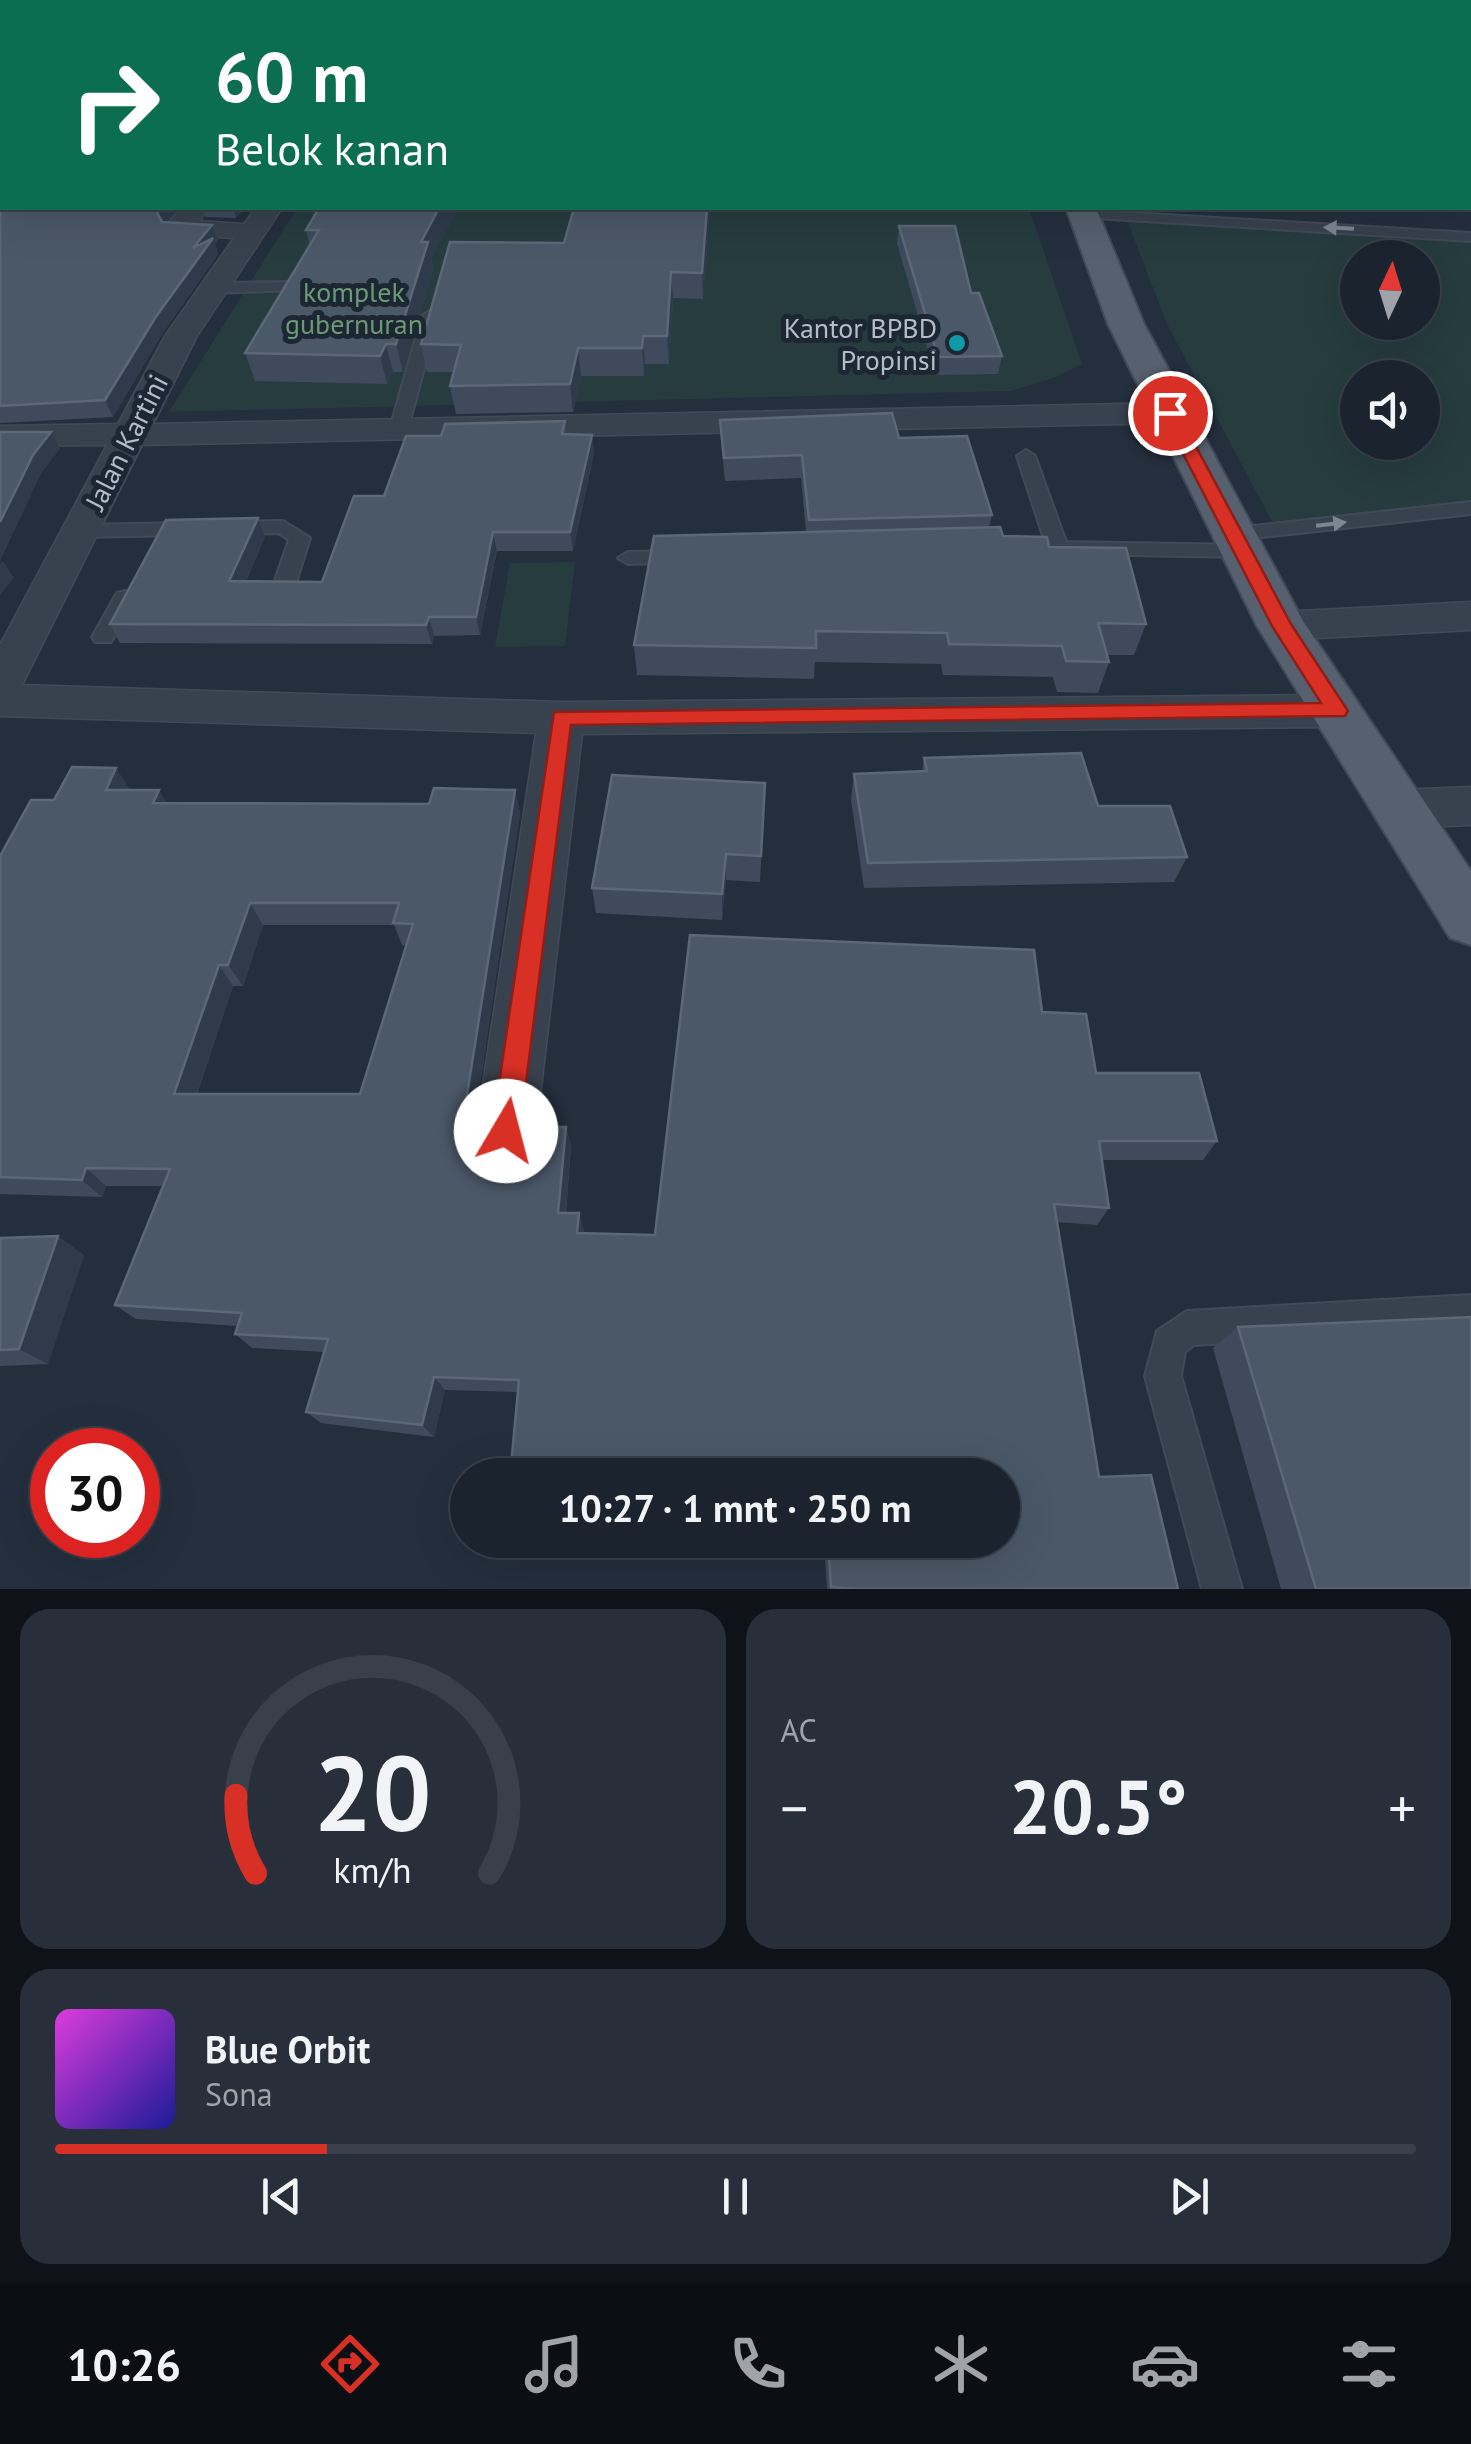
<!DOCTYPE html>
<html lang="id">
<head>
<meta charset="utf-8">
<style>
  body { margin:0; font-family:"PT Sans",sans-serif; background:#282f3a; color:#f1f3f6; height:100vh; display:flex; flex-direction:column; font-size:38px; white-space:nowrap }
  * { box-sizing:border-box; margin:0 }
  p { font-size:32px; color:#a0a4aa }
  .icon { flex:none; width:55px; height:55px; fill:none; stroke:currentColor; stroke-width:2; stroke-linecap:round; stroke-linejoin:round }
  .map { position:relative; height:1589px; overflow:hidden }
  .details { display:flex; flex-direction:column; gap:20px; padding:20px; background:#0f1319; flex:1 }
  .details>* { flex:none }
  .top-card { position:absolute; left:0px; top:0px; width:1472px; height:210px; box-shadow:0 10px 40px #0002,0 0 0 2px #39404a; background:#0b6e4f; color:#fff; overflow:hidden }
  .needle { width:65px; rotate:4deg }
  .tools { position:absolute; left:1340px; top:240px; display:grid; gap:20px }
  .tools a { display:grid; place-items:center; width:100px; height:100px; border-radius:50%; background:#1b232e; box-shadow:0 10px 40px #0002,0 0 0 2px #39404a; font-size:50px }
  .speed { position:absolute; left:30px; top:1428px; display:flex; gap:20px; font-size:50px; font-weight:700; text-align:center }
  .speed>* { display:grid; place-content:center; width:130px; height:130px; border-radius:50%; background:#1b232e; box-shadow:0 10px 40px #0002,0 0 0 2px #39404a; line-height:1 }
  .speed .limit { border:15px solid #d22; background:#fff; color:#111 }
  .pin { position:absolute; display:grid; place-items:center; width:85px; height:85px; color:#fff; margin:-42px; border:5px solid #fff; border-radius:50%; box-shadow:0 2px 10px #0007 }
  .me { position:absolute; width:110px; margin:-55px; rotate:8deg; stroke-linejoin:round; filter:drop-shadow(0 0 8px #0008) }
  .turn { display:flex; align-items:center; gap:35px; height:210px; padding:0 50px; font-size:45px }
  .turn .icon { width:130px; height:130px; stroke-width:2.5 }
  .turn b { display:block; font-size:70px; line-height:85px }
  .big { font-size:75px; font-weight:700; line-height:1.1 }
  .details .card { flex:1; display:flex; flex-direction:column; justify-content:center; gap:15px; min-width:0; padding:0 35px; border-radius:30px; background:#282f3a }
  .details .dial { align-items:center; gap:0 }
  .dial svg { height:260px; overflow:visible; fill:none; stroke:#39404a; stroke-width:7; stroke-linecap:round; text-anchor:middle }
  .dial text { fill:#f1f3f6; stroke:none }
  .song { display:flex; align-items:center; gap:30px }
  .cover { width:120px; height:120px; border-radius:15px; background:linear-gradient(135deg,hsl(300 70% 55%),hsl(240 70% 35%)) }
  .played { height:10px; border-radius:5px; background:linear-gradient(90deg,#d93025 20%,#39404a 20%) }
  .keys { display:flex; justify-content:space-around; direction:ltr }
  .heat { display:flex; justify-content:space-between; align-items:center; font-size:55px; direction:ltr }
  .details .tiles { flex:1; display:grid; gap:20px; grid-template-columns:1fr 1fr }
  .card:last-child { grid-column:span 2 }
  .trip { position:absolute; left:450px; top:1458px; width:570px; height:100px; border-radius:50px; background:#1b232e; box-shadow:0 10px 40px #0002,0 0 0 2px #39404a; font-weight:700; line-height:100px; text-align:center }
  .tab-bar { display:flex; height:160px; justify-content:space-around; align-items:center; background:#0b0e12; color:#a0a4aa }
  .tab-bar .icon { width:70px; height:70px }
  .tab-bar .active { color:#d93025 }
  .tab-bar b { font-size:45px; color:#f1f3f6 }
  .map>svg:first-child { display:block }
</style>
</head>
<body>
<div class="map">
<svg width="1471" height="1589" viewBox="0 0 1471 1589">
  <rect width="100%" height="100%" fill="#242f3e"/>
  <!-- green -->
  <path fill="#263c3f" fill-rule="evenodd" d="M 297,208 L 1029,208 L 1082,364 L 1056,377 L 1011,391 L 169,412 Z
    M 1125,215 L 1471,237 L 1471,505 L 1275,527 L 1167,324 ZM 1358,258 L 1422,258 L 1422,322 L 1358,322 ZM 1358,378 L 1422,378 L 1422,442 L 1358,442 Z
    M 575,562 L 565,646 L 495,647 L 510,563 Z"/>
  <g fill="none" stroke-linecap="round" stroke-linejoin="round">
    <defs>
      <path id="lane" d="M 1069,0 L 1085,0 L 1086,2 L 1072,2 Z
        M 1470,78 L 1471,79 L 1471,87 L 1470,86 Z
        M 1083,210 L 1471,233 L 1471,241 L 1078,217 L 1078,211 Z
        M 294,282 L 302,287 L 299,290 L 211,293 L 203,288 L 211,283 Z
        M 430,311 L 438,316 L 407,432 L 392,436 L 389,432 L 422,316 Z
        M 1026,450 L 1035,456 L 1066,542 L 1243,545 L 1253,551 L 1243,557 L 1011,553 L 1011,543 L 1045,542 L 1017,456 Z
        M 1471,502 L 1471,514 L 1235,540 L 1225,534 L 1235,528 Z
        M 283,521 L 310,538 L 295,586 L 284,593 L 273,586 L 289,540 L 279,533 L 80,537 L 70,531 L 80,525 Z
        M 683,551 L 693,557 L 690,562 L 628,564 L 618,558 L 628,552 Z
        M 125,591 L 136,598 L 114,637 L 111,642 L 95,642 L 92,637 L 117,593 Z
        M 1471,1295 L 1471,1329 L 1194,1345 L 1185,1352 L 1181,1376 L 1242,1589 L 1202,1589 L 1145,1376 L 1157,1331 L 1187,1311 Z"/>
      <path id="street" d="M 1470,169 L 1471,169 L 1471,185 L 1470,185 Z
        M 181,208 L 201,208 L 204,214 L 200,221 L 244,224 L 256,208 L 282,208 L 197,336 L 153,424 L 1170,403 L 1182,406 L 1187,413 L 1182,420 L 1170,423 L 142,445 L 22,685 L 561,702 L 1337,695 L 1353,700 L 1359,711 L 1353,722 L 1337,727 L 582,734 L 536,1131 L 527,1151 L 506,1159 L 485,1151 L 476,1131 L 536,733 L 0,716 L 0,645 L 107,445 L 0,446 L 0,426 L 118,424 L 165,336 L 234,238 L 168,234 L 164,228 Z
        M 1471,602 L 1471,630 L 1281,640 L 1266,636 L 1260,626 L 1266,616 L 1281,612 Z
        M 1471,787 L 1471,825 L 1399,828 L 1382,822 L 1375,809 L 1382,796 L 1399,790 Z"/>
      <path id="primary" d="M 1008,0 L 1030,0 L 1031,2 L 1009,2 Z
        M 1066,208 L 1096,208 L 1144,324 L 1303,621 L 1471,871 L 1471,945 L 1450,938 L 1257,626 L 1108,324 Z"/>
    </defs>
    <!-- lane casing -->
    <use href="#lane" stroke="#414a57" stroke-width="4"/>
    <!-- street casing -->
    <use href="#street" stroke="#414a57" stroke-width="3"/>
    <!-- primary casing -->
    <use href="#primary" stroke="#414a57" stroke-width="4"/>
    <!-- lane -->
    <use href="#lane" fill="#38414e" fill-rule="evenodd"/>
    <!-- street -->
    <use href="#street" fill="#38414e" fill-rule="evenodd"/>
    <!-- primary -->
    <use href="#primary" fill="#56606e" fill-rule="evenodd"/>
  </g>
  <!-- wall -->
  <path fill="#3f4b5c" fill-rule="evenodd" d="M 0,0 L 380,0 L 378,2 L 2,2 L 2,154 L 0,153 Z
    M 1107,0 L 1471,0 L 1471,57 L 1470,2 L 1108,2 Z
    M 0,179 L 181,208 L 164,223 L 212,225 L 218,241 L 215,244 L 218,254 L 162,334 L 113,417 L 0,423 Z
    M 202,208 L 245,208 L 236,218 L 206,217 Z
    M 319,208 L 458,208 L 431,259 L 433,269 L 403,372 L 393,372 L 387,384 L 255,381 L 245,353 L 310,245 L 306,230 Z
    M 574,208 L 710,208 L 703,299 L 673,298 L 669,364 L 645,364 L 644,376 L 581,376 L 573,412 L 456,414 L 450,386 L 453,372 L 427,372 L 421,344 L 564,243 Z
    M 899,226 L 971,293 L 1002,356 L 998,374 L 935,375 L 897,243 Z
    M 720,420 L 899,438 L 992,515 L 989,527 L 1003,536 L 1049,547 L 1146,624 L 1134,655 L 1107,655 L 1109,662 L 1098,693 L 1057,692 L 1053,677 L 943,675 L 941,664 L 815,662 L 814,679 L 637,675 L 634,645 L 806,532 L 801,478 L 725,481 L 721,442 Z
    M 565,421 L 566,435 L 592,435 L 594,453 L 573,551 L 497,551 L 480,635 L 434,636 L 432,644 L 120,643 L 110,624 L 258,518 L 265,537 L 246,581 L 322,582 L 384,496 L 441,436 Z
    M 924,758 L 1098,806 L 1187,857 L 1174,882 L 864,888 L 851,800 L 854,774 L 922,771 Z
    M 765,783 L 760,882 L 726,880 L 722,920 L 596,913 L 592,888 Z
    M 130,790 L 167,803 L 429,804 L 515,790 L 520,813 L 473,1132 L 474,1134 L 497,1144 L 566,1127 L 571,1146 L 566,1213 L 584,1230 L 584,1233 L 655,1235 L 1042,1012 L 1096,1073 L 1217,1141 L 1203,1160 L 1102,1160 L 1109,1208 L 1097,1225 L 1057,1222 L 1099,1477 L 1178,1589 L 827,1589 L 824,1540 L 1002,1540 L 1002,1475 L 821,1475 L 820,1471 L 604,1467 L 603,1473 L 518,1475 L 511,1466 L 517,1392 L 445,1390 L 434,1437 L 321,1423 L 306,1412 L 324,1352 L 252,1348 L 235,1334 L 238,1326 L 136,1319 L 115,1305 L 163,1186 L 106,1186 L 102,1197 L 0,1194 L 0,856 L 54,800 ZM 263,925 L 394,925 L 402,945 L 406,946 L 360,1094 L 197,1094 L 233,986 L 243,986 Z
    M 0,1238 L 84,1255 L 48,1364 L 0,1366 Z
    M 1238,1327 L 1471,1589 L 1281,1589 L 1213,1348 Z"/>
  <!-- shaded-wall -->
  <path fill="#2f3b4b" d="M 159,208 L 181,208 L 161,225 L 156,210 Z
    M 233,208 L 245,208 L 236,218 Z
    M 439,208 L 458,208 L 431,259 L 433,269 L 403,372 L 396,344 L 421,242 Z
    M 707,208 L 710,208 L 703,299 L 702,273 Z
    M 212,225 L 218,241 L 215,244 L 218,254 L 162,334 L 113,417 L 105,400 L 193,248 Z
    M 671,272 L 673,298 L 669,364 L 667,336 Z
    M 643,336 L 645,364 L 644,376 L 642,348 Z
    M 386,344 L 393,372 L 387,384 L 380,356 Z
    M 578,348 L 581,376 L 573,412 L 570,384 Z
    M 51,432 L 60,449 L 42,472 L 0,561 L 0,522 L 33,455 Z
    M 592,435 L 594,453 L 573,551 L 570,532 Z
    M 258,518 L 265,537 L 237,600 L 229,581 Z
    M 493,532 L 497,551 L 480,635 L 476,617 Z
    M 3,561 L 14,578 L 0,595 L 0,564 Z
    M 429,617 L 434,636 L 432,644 L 426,625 Z
    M 116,768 L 131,791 L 106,790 Z
    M 159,790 L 173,814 L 153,803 Z
    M 515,790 L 520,813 L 473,1133 L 464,1114 Z
    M 726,854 L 726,880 L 722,920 L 722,894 Z
    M 250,903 L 263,925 L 243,986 L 228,965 Z
    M 219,965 L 233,986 L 190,1113 L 174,1094 Z
    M 566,1127 L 571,1146 L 564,1230 L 558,1213 Z
    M 86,1168 L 106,1186 L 102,1197 L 82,1180 Z
    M 579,1213 L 584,1230 L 582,1249 L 577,1233 Z
    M 58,1236 L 84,1255 L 48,1364 L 19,1349 Z
    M 434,1377 L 445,1390 L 434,1437 L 422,1425 Z"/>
  <!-- building -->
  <path fill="#4b5868" stroke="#5c6777" stroke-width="2.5" fill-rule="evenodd" d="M 0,0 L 368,0 L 336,0 L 334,2 L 2,2 L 2,140 L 0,140 Z
    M 474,0 L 758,0 L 758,2 L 473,2 Z
    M 1125,0 L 1471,0 L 1471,29 L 1470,2 L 1126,2 Z
    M 0,179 L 2,179 L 2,208 L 159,208 L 156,210 L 162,222 L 212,225 L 193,248 L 213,238 L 155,318 L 105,400 L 0,406 Z
    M 319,208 L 439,208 L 421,242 L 428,242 L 396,344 L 386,344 L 380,356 L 245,353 L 319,230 L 306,230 Z
    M 574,208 L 707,208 L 702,273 L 671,272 L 667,336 L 643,336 L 642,348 L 578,348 L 570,384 L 450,386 L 461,345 L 421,344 L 450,242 L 564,243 Z
    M 899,226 L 955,226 L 971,293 L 979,293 L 1002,356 L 938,357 Z
    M 892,413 L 899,438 L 967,436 L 992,515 L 809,520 L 802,455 L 724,458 L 720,420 Z
    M 565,421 L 562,434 L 592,435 L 570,532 L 493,532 L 476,617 L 429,617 L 426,625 L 110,624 L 166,520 L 258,518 L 229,581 L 322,582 L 354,496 L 384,496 L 406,436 L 441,436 L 445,424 Z
    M 0,432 L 51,432 L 33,455 L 0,522 Z
    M 1000,527 L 1003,536 L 1047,537 L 1049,547 L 1126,548 L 1146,624 L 1098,623 L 1109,662 L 1066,661 L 1062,646 L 949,644 L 947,633 L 816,631 L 816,648 L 634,645 L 654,536 Z
    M 1081,753 L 1098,806 L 1170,806 L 1187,857 L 868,863 L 854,774 L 927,771 L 924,758 Z
    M 72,767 L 116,768 L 106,790 L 159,790 L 153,803 L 429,804 L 434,788 L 515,790 L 464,1114 L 474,1134 L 497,1144 L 522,1136 L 527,1127 L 566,1127 L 558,1213 L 579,1213 L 577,1233 L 655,1235 L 690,935 L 1034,950 L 1042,1012 L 1086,1014 L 1096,1073 L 1199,1073 L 1217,1141 L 1099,1141 L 1109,1208 L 1054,1204 L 1099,1477 L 1151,1475 L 1178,1589 L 858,1589 L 831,1587 L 828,1540 L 1002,1540 L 1002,1475 L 824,1475 L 824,1461 L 599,1457 L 598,1463 L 511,1466 L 519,1380 L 434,1377 L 422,1425 L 306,1412 L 328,1339 L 235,1334 L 242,1313 L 115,1305 L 170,1169 L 86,1168 L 82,1180 L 0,1177 L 0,856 L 31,800 L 54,800 ZM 250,903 L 399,903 L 393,923 L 413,924 L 360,1094 L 174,1094 L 219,965 L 228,965 Z
    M 612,775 L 765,783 L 761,856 L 726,854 L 722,894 L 592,888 Z
    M 58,1236 L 19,1349 L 0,1350 L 0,1238 Z
    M 1471,1317 L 1471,1589 L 1316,1589 L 1238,1327 Z"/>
  <!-- one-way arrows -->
  <defs><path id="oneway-solid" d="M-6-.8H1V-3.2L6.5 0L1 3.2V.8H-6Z" transform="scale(2.5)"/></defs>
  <g fill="#7c8592">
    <use href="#oneway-solid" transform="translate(1339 228) rotate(-177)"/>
    <use href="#oneway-solid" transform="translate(1331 524) rotate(-7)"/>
  </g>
  <!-- route -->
  <path fill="#d93025" stroke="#8d1f18" stroke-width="2.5" d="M 1170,408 L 1178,413 L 1291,624 L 1348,711 L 1345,716 L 571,725 L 520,1131 L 516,1140 L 506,1144 L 496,1140 L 492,1131 L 554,712 L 1321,703 L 1272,626 L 1162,413 Z"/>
  <!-- markers -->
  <circle fill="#0f9aa8" stroke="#1d2633" stroke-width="4" cx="957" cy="343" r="10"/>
  <g text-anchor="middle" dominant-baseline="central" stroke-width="10" stroke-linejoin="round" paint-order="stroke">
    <!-- far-park labels -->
    <g font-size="28" fill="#6b9a76" stroke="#1d2633">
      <text x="354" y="291">komplek<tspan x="354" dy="32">gubernuran</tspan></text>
    </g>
    <!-- far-poi labels -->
    <g font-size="28" fill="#b4bcc9" stroke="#1d2633" text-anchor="end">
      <text x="937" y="327">Kantor BPBD<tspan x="937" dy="32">Propinsi</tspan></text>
    </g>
    <!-- far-street labels -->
    <g font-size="28" fill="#b4bcc9" stroke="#1d2633">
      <text transform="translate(126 442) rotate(-63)">Jalan Kartini</text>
    </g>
  </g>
</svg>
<div class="tools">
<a><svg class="needle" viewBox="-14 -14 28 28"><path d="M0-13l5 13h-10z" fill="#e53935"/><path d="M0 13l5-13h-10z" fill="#a0a4aa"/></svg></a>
<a><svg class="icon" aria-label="sound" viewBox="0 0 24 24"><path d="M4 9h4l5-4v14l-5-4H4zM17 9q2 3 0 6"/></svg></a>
</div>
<div class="speed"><div class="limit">30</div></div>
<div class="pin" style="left:1170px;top:413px;background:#d93025"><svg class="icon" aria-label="arrive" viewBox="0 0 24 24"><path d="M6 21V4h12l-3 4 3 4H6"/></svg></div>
<svg class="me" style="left:506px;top:1131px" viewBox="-20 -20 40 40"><circle r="19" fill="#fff"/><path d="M0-13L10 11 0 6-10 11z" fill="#d93025"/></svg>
<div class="trip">10:27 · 1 mnt · 250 m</div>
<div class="top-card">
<div class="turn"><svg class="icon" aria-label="right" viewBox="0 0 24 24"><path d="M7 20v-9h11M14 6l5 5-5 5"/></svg><div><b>60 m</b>Belok kanan</div></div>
</div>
</div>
<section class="details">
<div class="tiles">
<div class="card dial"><svg viewBox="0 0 100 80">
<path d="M14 69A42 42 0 1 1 86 69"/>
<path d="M14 69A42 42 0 0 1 8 45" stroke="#d93025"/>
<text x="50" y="56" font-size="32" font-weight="700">20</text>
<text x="50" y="72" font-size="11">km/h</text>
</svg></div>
<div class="card"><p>AC</p>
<div class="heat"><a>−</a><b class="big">20.5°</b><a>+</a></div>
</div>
<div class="card">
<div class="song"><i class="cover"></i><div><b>Blue Orbit</b><p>Sona</p></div></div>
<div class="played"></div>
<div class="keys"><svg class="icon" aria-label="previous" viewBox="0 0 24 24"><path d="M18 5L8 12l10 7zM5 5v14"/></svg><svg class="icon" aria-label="pause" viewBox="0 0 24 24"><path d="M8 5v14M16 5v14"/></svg><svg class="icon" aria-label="next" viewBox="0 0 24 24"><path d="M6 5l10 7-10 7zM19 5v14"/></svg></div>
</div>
</div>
</section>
<nav class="tab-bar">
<b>10:26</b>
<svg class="icon active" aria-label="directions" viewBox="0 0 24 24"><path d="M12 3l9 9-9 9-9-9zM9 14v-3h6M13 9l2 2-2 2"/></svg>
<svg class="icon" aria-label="music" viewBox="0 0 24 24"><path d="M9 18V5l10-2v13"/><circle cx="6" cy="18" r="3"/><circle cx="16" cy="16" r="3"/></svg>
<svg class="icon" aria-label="phone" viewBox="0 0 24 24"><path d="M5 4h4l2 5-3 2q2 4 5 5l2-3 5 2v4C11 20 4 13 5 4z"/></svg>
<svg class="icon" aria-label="climate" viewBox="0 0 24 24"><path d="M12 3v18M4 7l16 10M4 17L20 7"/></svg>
<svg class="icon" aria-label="car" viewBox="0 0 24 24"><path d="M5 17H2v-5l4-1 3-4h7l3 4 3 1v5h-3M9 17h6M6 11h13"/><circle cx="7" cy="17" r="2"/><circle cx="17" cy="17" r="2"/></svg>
<svg class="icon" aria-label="filters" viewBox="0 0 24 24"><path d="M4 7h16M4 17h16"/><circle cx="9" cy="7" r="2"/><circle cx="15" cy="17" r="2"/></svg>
</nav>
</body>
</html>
